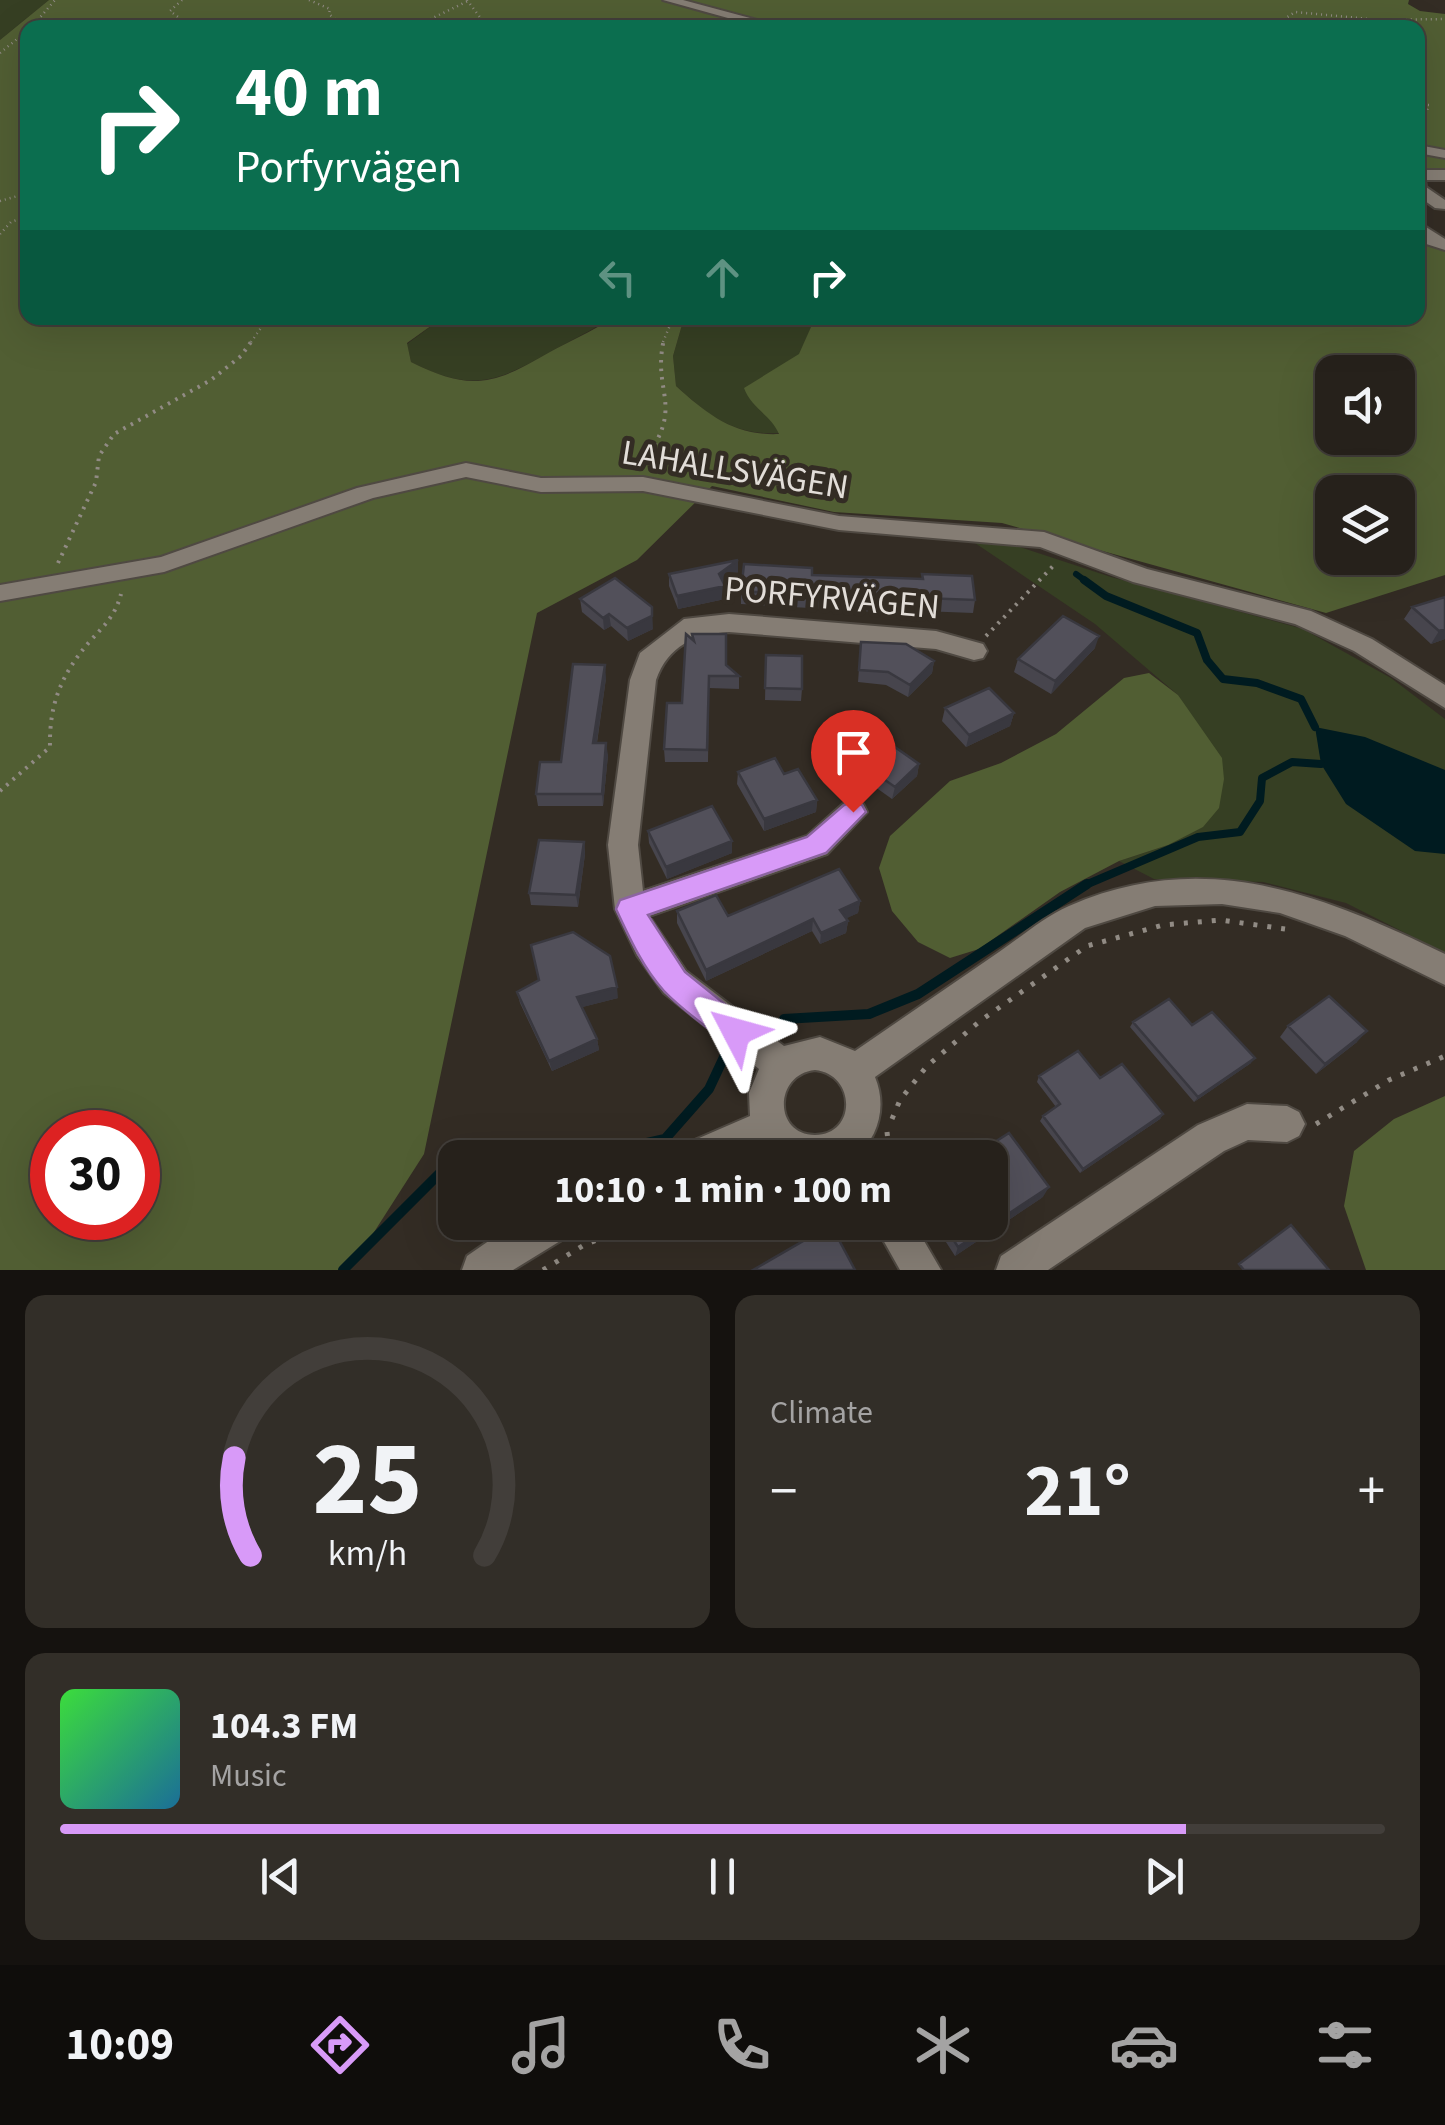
<!DOCTYPE html>
<html lang="en">
<head>
<meta charset="utf-8">
<style>
  body { margin:0; font-family:"Source Sans 3",sans-serif; background:#322e28; color:#f1f3f6; height:100vh; display:flex; flex-direction:column; font-size:38px; white-space:nowrap }
  * { box-sizing:border-box; margin:0 }
  p { font-size:32px; color:#a4a3a3 }
  .icon { flex:none; width:55px; height:55px; fill:none; stroke:currentColor; stroke-width:2; stroke-linecap:round; stroke-linejoin:round }
  .map { position:relative; height:1270px; overflow:hidden }
  .panel { display:flex; flex-direction:column; gap:25px; padding:25px; background:#15120f; flex:1 }
  .panel>* { flex:none }
  .banner { position:absolute; left:20px; top:20px; width:1405px; height:305px; border-radius:20px; box-shadow:0 10px 40px #0002,0 0 0 2px #423e3a; background:#0b6e4f; color:#fff; overflow:hidden }
  .fabs { position:absolute; left:1315px; top:355px; display:grid; gap:20px }
  .fabs a { display:grid; place-items:center; width:100px; height:100px; border-radius:20px; background:#26211b; box-shadow:0 10px 40px #0002,0 0 0 2px #423e3a; font-size:50px }
  .speed { position:absolute; left:30px; top:1110px; display:flex; gap:20px; font-size:50px; font-weight:700; text-align:center }
  .speed>* { display:grid; place-content:center; width:130px; height:130px; border-radius:50%; background:#26211b; box-shadow:0 10px 40px #0002,0 0 0 2px #423e3a; line-height:1 }
  .speed .limit { border:15px solid #d22; background:#fff; color:#111 }
  .pin { position:absolute; display:grid; place-items:center; width:85px; height:85px; color:#fff; margin:-102px -42px; border-radius:50% 50% 50% 0; rotate:-45deg; box-shadow:0 0 10px #0007 }
  .pin .icon { rotate:45deg }
  .me { position:absolute; width:110px; margin:-55px; rotate:309deg; stroke-linejoin:round; filter:drop-shadow(0 0 8px #0008) }
  .turn { display:flex; align-items:center; gap:35px; height:210px; padding:0 50px; font-size:45px }
  .turn .icon { width:130px; height:130px; stroke-width:2.5 }
  .turn b { display:block; font-size:70px; line-height:85px }
  .lanes { display:flex; align-items:center; height:95px; padding:0 50px; background:#0003; justify-content:center; gap:50px; direction:ltr }
  .lanes .off { opacity:.35 }
  .big { font-size:75px; font-weight:700; line-height:1.1 }
  .panel .card { flex:1; display:flex; flex-direction:column; justify-content:center; gap:15px; min-width:0; padding:0 35px; border-radius:20px; background:#322e28 }
  .panel .dial { align-items:center; gap:0 }
  .dial svg { height:260px; overflow:visible; fill:none; stroke:#423e3a; stroke-width:7; stroke-linecap:round; text-anchor:middle }
  .dial text { fill:#f1f3f6; stroke:none }
  .song { display:flex; align-items:center; gap:30px }
  .cover { width:120px; height:120px; border-radius:15px; background:linear-gradient(135deg,hsl(120 70% 55%),hsl(200 70% 35%)) }
  .played { height:10px; border-radius:5px; background:linear-gradient(90deg,#d89af8 85%,#423e3a 85%) }
  .keys { display:flex; justify-content:space-around; direction:ltr }
  .heat { display:flex; justify-content:space-between; align-items:center; font-size:55px; direction:ltr }
  .panel .tiles { flex:1; display:grid; gap:25px; grid-template-columns:1fr 1fr }
  .card:last-child { grid-column:span 2 }
  .trip { position:absolute; left:438px; top:1140px; width:570px; height:100px; border-radius:20px; background:#26211b; box-shadow:0 10px 40px #0002,0 0 0 2px #423e3a; font-weight:700; line-height:100px; text-align:center }
  .menu { display:flex; height:160px; justify-content:space-around; align-items:center; background:#0f0d0b; color:#a4a3a3 }
  .menu .icon { width:70px; height:70px }
  .menu .current { color:#d89af8 }
  .menu b { font-size:45px; color:#f1f3f6 }
  .map>svg:first-child { display:block }
</style>
</head>
<body>
<div class="map">
<svg width="1445" height="1270" viewBox="0 0 1445 1270">
  <rect width="100%" height="100%" fill="#332c24"/>
  <!-- green -->
  <path fill="#363f23" d="M 0,0 L 49,0 L 0,40 Z
    M 442,318 L 607,318 L 603,323 C 583,335 562,345 541,357 C 490,386 465,389 411,362 L 407,344 Z
    M 684,318 L 815,318 L 800,354 L 745,388 C 751,407 770,416 781,433 C 734,436 709,416 676,386 L 673,356 Z
    M 969,539 L 1011,544 L 1111,577 L 1303,629 L 1391,678 L 1445,719 L 1445,953 L 1346,903 L 1263,882 L 1154,879 L 1119,861 L 1168,845 L 1193,720 L 1178,695 L 1095,624 Z"/>
  <!-- forest -->
  <path fill="#515e33" fill-rule="evenodd" d="M 49,0 L 1409,0 L 1408,4 L 1420,11 L 1445,14 L 1445,172 L 1418,168 L 1418,28 L 28,28 L 28,318 L 442,318 L 407,343 L 411,362 C 465,389 490,387 541,357 C 561,345 583,336 603,324 L 607,318 L 684,318 L 673,356 L 676,386 C 708,415 735,436 779,434 C 771,415 751,408 744,388 L 799,354 L 815,318 L 1418,318 L 1418,243 L 1445,251 L 1445,575 L 1326,613 L 1002,523 L 834,512 L 712,486 L 637,560 L 537,613 L 424,1154 L 360,1254 L 345,1270 L 0,1270 L 0,40 ZM 1332,372 L 1398,372 L 1398,438 L 1332,438 ZM 1332,492 L 1398,492 L 1398,558 L 1332,558 ZM 52,1132 L 138,1132 L 138,1218 L 52,1218 Z
    M 1149,673 L 1178,695 L 1222,758 L 1224,779 L 1219,808 L 1203,827 L 1168,845 L 1119,861 L 1060,892 L 979,949 L 950,958 L 918,942 L 892,911 L 879,868 L 890,836 L 950,781 L 1001,763 L 1056,734 L 1124,678 Z
    M 1445,1096 L 1445,1270 L 1366,1270 L 1344,1206 L 1354,1151 L 1394,1119 Z"/>
  <!-- water -->
  <path fill="#001b20" d="M 1315,727 L 1365,737 L 1445,770 L 1445,854 L 1415,851 L 1346,804 L 1321,764 Z"/>
  <g fill="none" stroke-linecap="round" stroke-linejoin="round">
    <!-- stream-far2 -->
    <path stroke="#001b20" stroke-width="6" d="M 1076,574 L 1087,582"/>
    <!-- stream-far1 -->
    <path stroke="#001b20" stroke-width="8" d="M 1084,580 L 1106,596 L 1197,633 L 1207,660 L 1223,679 L 1257,683 L 1301,699 L 1315,727
      M 1083,886 L 1198,837 L 1240,832 L 1260,801 L 1262,778 L 1292,762 L 1321,764"/>
    <!-- stream -->
    <path stroke="#001b20" stroke-width="10" d="M 784,1019 L 869,1014 L 918,994 L 1087,884
      M 580,1158 L 665,1139 L 709,1089 L 724,1057
      M 343,1270 L 442,1171 L 455,1170"/>
    <defs>
      <path id="minor" d="M 663,0 L 683,0 L 787,28 L 764,28 Z
        M 1418,145 L 1445,150 L 1445,158 L 1418,153 Z
        M 1418,170 L 1445,170 L 1445,180 L 1425,180 L 1426,187 L 1445,200 L 1445,209 L 1435,208 L 1418,196 Z
        M 1418,222 L 1445,239 L 1445,250 L 1420,242 Z
        M 466,463 L 541,478 L 643,477 L 839,516 L 1044,532 L 1147,569 L 1311,611 L 1372,639 L 1445,685 L 1445,708 L 1354,651 L 1295,624 L 1133,582 L 1040,547 L 839,530 L 643,491 L 541,492 L 466,477 L 373,498 L 164,572 L 0,601 L 0,585 L 161,557 L 357,488 Z
        M 729,614 L 936,631 L 983,644 L 987,651 L 983,658 L 974,660 L 936,649 L 729,632 C 694,634 668,646 656,680 L 638,845 L 643,891 L 807,836 L 843,804 L 853,800 L 863,804 L 867,812 L 827,854 L 649,916 L 686,971 L 784,1046 L 820,1037 L 855,1051 C 903,1018 951,985 999,952 C 1021,937 1044,917 1069,906 C 1204,847 1321,894 1445,954 L 1445,985 L 1345,936 L 1280,913 L 1222,904 L 1155,906 L 1085,928 L 875,1077 C 887,1106 879,1138 854,1158 L 776,1158 L 764,1146 L 738,1158 L 678,1158 L 683,1145 L 750,1116 L 749,1093 L 759,1069 L 664,993 L 637,955 L 615,909 L 608,845 L 630,680 L 640,653 L 684,619 ZM 815,1070 C 856,1074 857,1135 815,1135 C 773,1135 774,1074 815,1070 Z
        M 1247,1104 L 1287,1106 L 1299,1112 L 1305,1124 L 1299,1136 L 1287,1142 L 1248,1140 L 1224,1151 L 1048,1270 L 996,1270 L 1001,1256 L 1198,1125 Z
        M 516,1222 L 575,1222 L 570,1235 L 513,1270 L 462,1270 L 467,1256 Z
        M 873,1222 L 913,1222 L 941,1270 L 900,1270 Z"/>
    </defs>
    <!-- minor casing -->
    <use href="#minor" stroke="#4f4942" stroke-width="4"/>
    <!-- path-far2 -->
    <path stroke="#918b84" stroke-width="2.5" stroke-dasharray="1 4" stroke-linecap="butt" d="M 182,0 L 170,11 L 193,28
      M 309,0 L 330,9 L 329,14 L 345,28
      M 467,0 L 482,20 L 473,28
      M 38,20 L 52,28
      M 31,28 L 55,0
      M 412,28 L 470,0
      M 1271,28 L 1295,12 L 1380,20 L 1445,19
      M 0,53 L 28,30
      M 1418,104 L 1429,105 L 1419,132
      M 0,201 L 28,193
      M 0,234 L 11,222 L 28,216
      M 251,342 L 268,318
      M 663,342 L 673,318"/>
    <!-- path-far1 -->
    <path stroke="#918b84" stroke-width="4" stroke-dasharray="2.5 6" stroke-linecap="butt" d="M 640,466 C 688,405 651,395 664,339
      M 58,563 L 96,482 L 99,456 L 114,434 L 211,380 L 241,356 L 253,339
      M 986,636 L 1055,564
      M 0,791 L 50,747 C 49,703 62,673 91,640 C 105,625 116,614 121,594"/>
    <!-- path -->
    <path stroke="#918b84" stroke-width="5" stroke-dasharray="4 10" stroke-linecap="butt" d="M 892,1119 L 900,1100 L 927,1066 L 980,1021 L 1087,946 L 1163,925 L 1221,920 L 1285,929
      M 1316,1124 L 1389,1080 L 1445,1056
      M 887,1132 L 890,1158
      M 543,1270 L 584,1245 L 642,1222"/>
    <!-- minor -->
    <use href="#minor" fill="#857d74" fill-rule="evenodd"/>
  </g>
  <!-- wall -->
  <path fill="#47454d" d="M 738,560 L 738,572 L 724,583 L 725,599 L 678,609 L 669,586 L 669,574 Z
    M 922,574 L 975,600 L 973,613 L 896,610 L 896,613 L 741,604 L 741,591 L 812,575 L 922,579 Z
    M 1445,597 L 1445,639 L 1431,644 L 1404,619 L 1412,607 Z
    M 580,599 L 653,629 L 628,641 L 611,626 L 604,630 L 582,612 Z
    M 692,634 L 739,676 L 739,689 L 709,688 L 708,762 L 665,762 L 664,749 L 682,703 Z
    M 861,642 L 934,661 L 932,673 L 908,697 L 886,685 L 858,682 Z
    M 1095,648 L 1051,694 L 1014,672 L 1018,659 Z
    M 766,655 L 802,689 L 801,701 L 765,700 Z
    M 606,678 L 597,743 L 608,755 L 603,806 L 538,806 L 536,794 L 561,762 Z
    M 945,708 L 1014,713 L 1010,726 L 966,747 L 942,721 Z
    M 849,755 L 919,764 L 917,776 L 892,799 L 847,767 Z
    M 738,772 L 784,774 L 817,800 L 816,812 L 764,831 L 737,784 Z
    M 648,831 L 732,841 L 732,853 L 667,879 L 649,843 Z
    M 584,842 L 585,854 L 578,907 L 531,905 L 529,893 Z
    M 860,901 L 858,913 L 846,918 L 848,921 L 846,933 L 820,944 L 812,931 L 706,981 L 677,923 L 677,911 L 728,916 Z
    M 517,992 L 618,998 L 582,1007 L 597,1039 L 599,1050 L 552,1071 L 520,1003 Z
    M 1133,1022 L 1192,1025 L 1251,1063 L 1194,1102 L 1130,1027 Z
    M 1288,1026 L 1357,1042 L 1316,1074 L 1280,1037 Z
    M 1039,1076 L 1100,1078 L 1163,1114 L 1160,1119 L 1080,1173 L 1040,1121 L 1043,1116 L 1056,1107 L 1037,1082 Z
    M 1043,1197 L 955,1256 L 933,1222 L 990,1222 Z"/>
  <!-- shaded-wall -->
  <path fill="#39383f" d="M 738,560 L 738,572 L 719,586 L 719,574 Z
    M 725,586 L 725,599 L 678,609 L 677,596 Z
    M 652,607 L 653,629 L 628,641 L 627,628 Z
    M 609,614 L 611,626 L 604,630 L 603,618 Z
    M 1445,629 L 1445,639 L 1431,644 L 1439,631 Z
    M 1099,636 L 1095,648 L 1051,694 L 1055,681 Z
    M 934,661 L 932,673 L 908,697 L 910,685 Z
    M 605,665 L 606,678 L 595,755 L 593,743 Z
    M 1014,713 L 1010,726 L 966,747 L 969,735 Z
    M 606,743 L 608,755 L 603,806 L 602,794 Z
    M 919,764 L 917,776 L 892,799 L 895,787 Z
    M 817,800 L 816,812 L 764,831 L 764,819 Z
    M 732,841 L 732,853 L 667,879 L 666,867 Z
    M 584,842 L 585,854 L 578,907 L 576,895 Z
    M 860,901 L 858,913 L 839,922 L 840,910 Z
    M 813,919 L 812,931 L 706,981 L 706,970 Z
    M 848,921 L 846,933 L 820,944 L 821,933 Z
    M 617,987 L 618,998 L 579,1008 L 577,997 Z
    M 1367,1031 L 1357,1042 L 1316,1074 L 1325,1064 Z
    M 597,1039 L 599,1050 L 552,1071 L 549,1061 Z
    M 1255,1058 L 1251,1063 L 1194,1102 L 1198,1097 Z
    M 1163,1114 L 1160,1119 L 1080,1173 L 1083,1169 Z
    M 1049,1187 L 1043,1197 L 955,1256 L 958,1247 Z"/>
  <!-- building -->
  <path fill="#52505a" stroke="#39383f" stroke-width="2.5" d="M 738,560 L 719,574 L 725,586 L 677,596 L 669,574 Z
    M 744,564 L 812,568 L 812,575 L 923,579 L 922,574 L 972,576 L 975,600 L 897,597 L 898,601 L 741,591 Z
    M 615,578 L 652,607 L 652,616 L 627,628 L 609,614 L 603,618 L 580,599 Z
    M 1445,597 L 1445,629 L 1439,631 L 1412,607 Z
    M 1063,616 L 1099,636 L 1055,681 L 1018,659 Z
    M 686,634 L 694,641 L 692,634 L 726,634 L 726,665 L 739,676 L 709,676 L 707,750 L 664,749 L 667,703 L 682,703 Z
    M 861,642 L 906,644 L 934,661 L 910,685 L 888,672 L 859,670 Z
    M 766,655 L 802,656 L 802,689 L 765,688 Z
    M 573,664 L 605,665 L 593,743 L 606,743 L 602,794 L 536,794 L 540,762 L 561,762 Z
    M 989,688 L 1014,713 L 969,735 L 945,708 Z
    M 882,738 L 919,764 L 895,787 L 849,755 Z
    M 775,758 L 784,774 L 798,769 L 817,800 L 764,819 L 738,772 Z
    M 712,806 L 732,841 L 666,867 L 648,831 Z
    M 539,840 L 584,842 L 576,895 L 529,893 Z
    M 839,869 L 860,901 L 840,910 L 848,921 L 821,933 L 813,919 L 706,970 L 677,911 L 716,895 L 728,916 Z
    M 573,932 L 610,956 L 617,987 L 577,997 L 597,1039 L 549,1061 L 517,992 L 539,980 L 531,945 Z
    M 1329,996 L 1367,1031 L 1325,1064 L 1288,1026 Z
    M 1169,999 L 1192,1025 L 1212,1012 L 1255,1058 L 1198,1097 L 1133,1022 Z
    M 1078,1051 L 1100,1078 L 1122,1064 L 1163,1114 L 1083,1169 L 1043,1116 L 1060,1104 L 1039,1076 Z
    M 1009,1133 L 1049,1187 L 958,1247 L 942,1222 L 990,1222 L 990,1158 L 970,1158 Z
    M 831,1225 L 855,1270 L 753,1270 Z
    M 1291,1225 L 1329,1270 L 1244,1270 L 1239,1264 Z"/>
  <!-- route -->
  <path fill="#d89af8" stroke="#8c64a1" stroke-width="2.5" d="M 853,801 L 862,805 L 866,812 L 826,853 L 648,915 L 685,972 L 747,1022 L 751,1032 L 747,1042 L 736,1046 L 725,1042 C 706,1026 682,1010 664,991 C 643,968 629,937 616,909 L 620,900 L 807,837 L 844,805 Z"/>
  <g text-anchor="middle" dominant-baseline="central" stroke-width="10" stroke-linejoin="round" paint-order="stroke">
    <!-- street labels -->
    <g font-size="35" fill="#e2ddd8" stroke="#332c24">
      <text transform="translate(735 470) rotate(9)">LAHALLSVÄGEN</text>
      <text transform="translate(832 598) rotate(5)">PORFYRVÄGEN</text>
    </g>
  </g>
</svg>
<div class="fabs">
<a><svg class="icon" aria-label="sound" viewBox="0 0 24 24"><path d="M4 9h4l5-4v14l-5-4H4zM17 9q2 3 0 6"/></svg></a>
<a><svg class="icon" aria-label="layers" viewBox="0 0 24 24"><path d="M12 4l9 5-9 5-9-5zM3 14l9 5 9-5"/></svg></a>
</div>
<div class="speed"><div class="limit">30</div></div>
<div class="pin" style="left:853px;top:812px;background:#d93025"><svg class="icon" aria-label="arrive" viewBox="0 0 24 24"><path d="M6 21V4h12l-3 4 3 4H6"/></svg></div>
<svg class="me" style="left:736px;top:1032px" viewBox="-20 -20 40 40"><path d="M0-17L14 15 0 8-14 15z" fill="#d89af8" stroke="#fff" stroke-width="4"/></svg>
<div class="trip">10:10 · 1 min · 100 m</div>
<div class="banner">
<div class="turn"><svg class="icon" aria-label="right" viewBox="0 0 24 24"><path d="M7 20v-9h11M14 6l5 5-5 5"/></svg><div><b>40 m</b>Porfyrvägen</div></div>
<div class="lanes"><svg class="icon off" aria-label="left" viewBox="0 0 24 24"><path d="M17 20v-9H6M10 6l-5 5 5 5"/></svg><svg class="icon off" aria-label="ahead" viewBox="0 0 24 24"><path d="M12 20V5M6 11l6-6 6 6"/></svg><svg class="icon" aria-label="right" viewBox="0 0 24 24"><path d="M7 20v-9h11M14 6l5 5-5 5"/></svg></div>
</div>
</div>
<section class="panel">
<div class="tiles">
<div class="card dial"><svg viewBox="0 0 100 80">
<path d="M14 69A42 42 0 1 1 86 69"/>
<path d="M14 69A42 42 0 0 1 9 39" stroke="#d89af8"/>
<text x="50" y="56" font-size="32" font-weight="700">25</text>
<text x="50" y="72" font-size="11">km/h</text>
</svg></div>
<div class="card"><p>Climate</p>
<div class="heat"><a>−</a><b class="big">21°</b><a>+</a></div>
</div>
<div class="card">
<div class="song"><i class="cover"></i><div><b>104.3 FM</b><p>Music</p></div></div>
<div class="played"></div>
<div class="keys"><svg class="icon" aria-label="previous" viewBox="0 0 24 24"><path d="M18 5L8 12l10 7zM5 5v14"/></svg><svg class="icon" aria-label="pause" viewBox="0 0 24 24"><path d="M8 5v14M16 5v14"/></svg><svg class="icon" aria-label="next" viewBox="0 0 24 24"><path d="M6 5l10 7-10 7zM19 5v14"/></svg></div>
</div>
</div>
</section>
<nav class="menu">
<b>10:09</b>
<svg class="icon current" aria-label="directions" viewBox="0 0 24 24"><path d="M12 3l9 9-9 9-9-9zM9 14v-3h6M13 9l2 2-2 2"/></svg>
<svg class="icon" aria-label="music" viewBox="0 0 24 24"><path d="M9 18V5l10-2v13"/><circle cx="6" cy="18" r="3"/><circle cx="16" cy="16" r="3"/></svg>
<svg class="icon" aria-label="phone" viewBox="0 0 24 24"><path d="M5 4h4l2 5-3 2q2 4 5 5l2-3 5 2v4C11 20 4 13 5 4z"/></svg>
<svg class="icon" aria-label="climate" viewBox="0 0 24 24"><path d="M12 3v18M4 7l16 10M4 17L20 7"/></svg>
<svg class="icon" aria-label="car" viewBox="0 0 24 24"><path d="M5 17H2v-5l4-1 3-4h7l3 4 3 1v5h-3M9 17h6M6 11h13"/><circle cx="7" cy="17" r="2"/><circle cx="17" cy="17" r="2"/></svg>
<svg class="icon" aria-label="filters" viewBox="0 0 24 24"><path d="M4 7h16M4 17h16"/><circle cx="9" cy="7" r="2"/><circle cx="15" cy="17" r="2"/></svg>
</nav>
</body>
</html>
